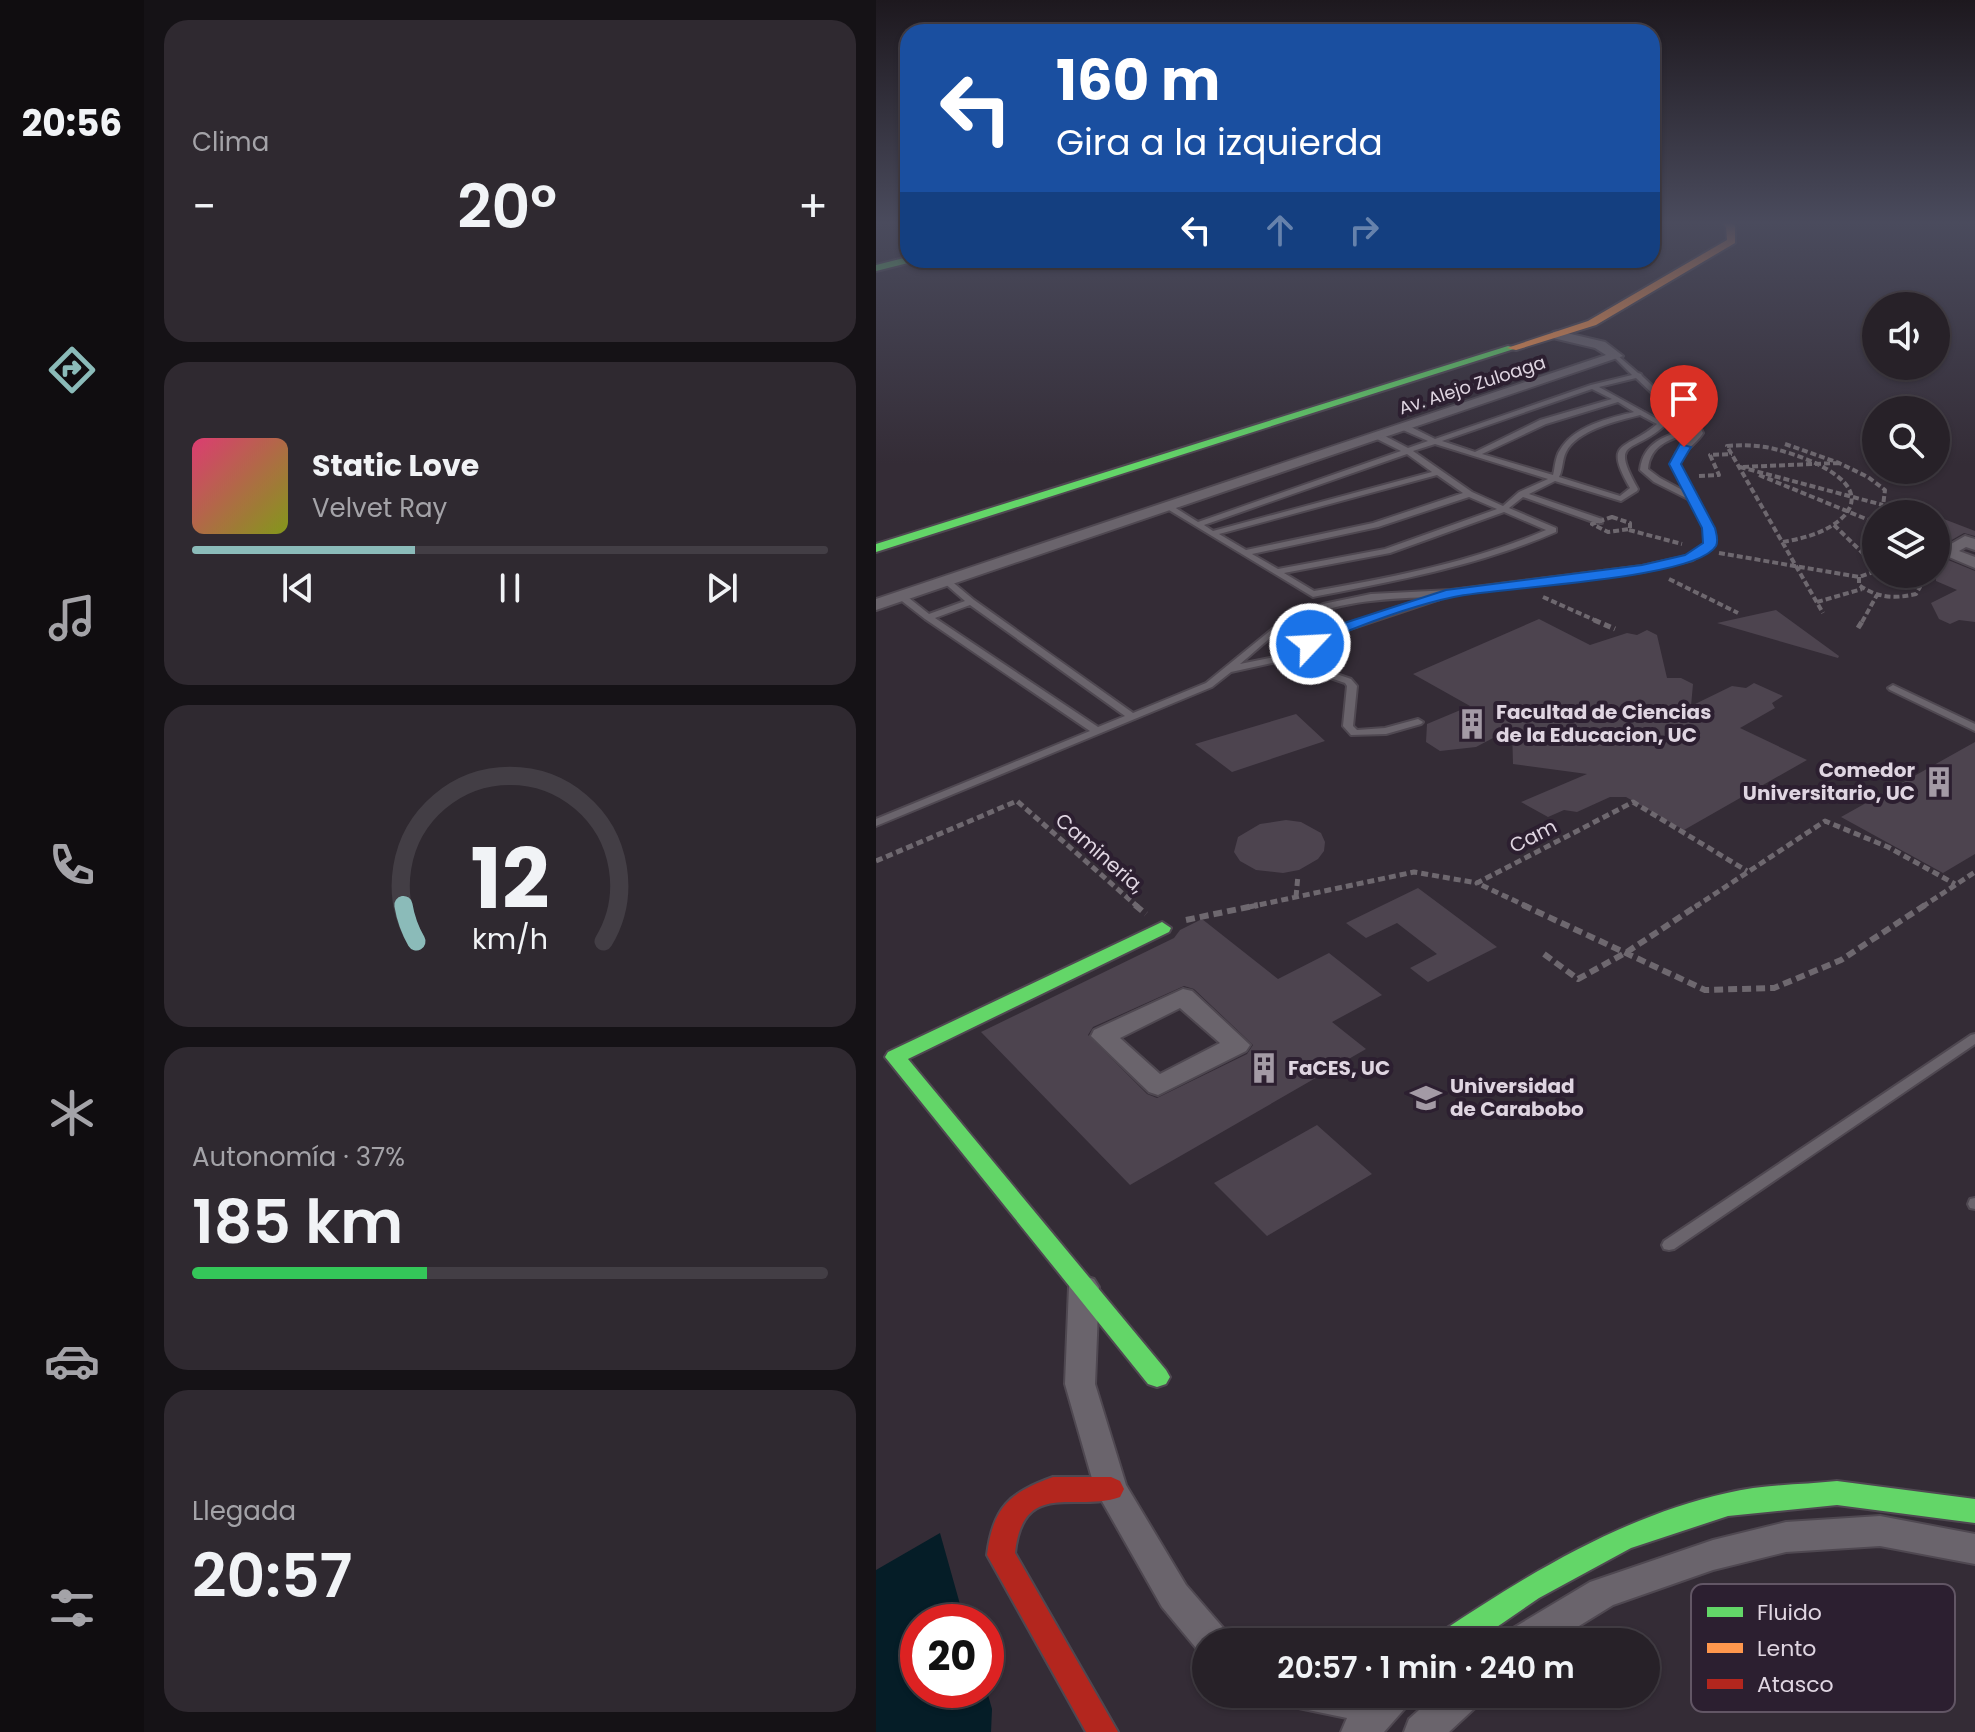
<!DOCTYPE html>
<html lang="es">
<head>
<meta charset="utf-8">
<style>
  body { margin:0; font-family:Poppins,sans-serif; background:#2f2930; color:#f1f3f6; height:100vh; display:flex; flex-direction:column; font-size:30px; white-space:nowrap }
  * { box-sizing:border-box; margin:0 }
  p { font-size:26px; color:#a4a3a8 }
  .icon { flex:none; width:44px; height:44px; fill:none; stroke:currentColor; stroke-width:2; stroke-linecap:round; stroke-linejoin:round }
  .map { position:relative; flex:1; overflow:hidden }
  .drawer { display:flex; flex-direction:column; gap:20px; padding:20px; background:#151216; width:732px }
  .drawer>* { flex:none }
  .banner { position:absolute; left:24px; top:24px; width:760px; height:244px; border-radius:24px; box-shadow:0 2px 6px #0004,0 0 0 2px #433e45; background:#1a4fa0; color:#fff; overflow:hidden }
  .buttons { position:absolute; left:986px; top:292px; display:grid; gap:16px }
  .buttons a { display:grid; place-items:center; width:88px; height:88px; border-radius:50%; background:#272128; box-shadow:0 2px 6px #0004,0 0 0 2px #433e45; font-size:40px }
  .speed { position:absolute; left:24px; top:1604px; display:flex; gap:16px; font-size:40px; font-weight:700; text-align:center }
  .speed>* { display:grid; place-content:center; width:104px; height:104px; border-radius:50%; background:#272128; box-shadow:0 2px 6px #0004,0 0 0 2px #433e45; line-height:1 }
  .speed .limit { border:12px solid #d22; background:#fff; color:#111 }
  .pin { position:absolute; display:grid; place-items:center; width:68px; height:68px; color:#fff; margin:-82px -34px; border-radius:50% 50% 50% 0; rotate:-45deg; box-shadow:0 0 8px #0007 }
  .pin .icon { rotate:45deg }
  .me { position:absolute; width:88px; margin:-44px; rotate:65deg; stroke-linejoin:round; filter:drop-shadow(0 0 6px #0008) }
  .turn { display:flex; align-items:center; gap:28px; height:168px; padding:0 24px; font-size:36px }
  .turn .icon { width:104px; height:104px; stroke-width:2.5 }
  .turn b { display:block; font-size:56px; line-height:68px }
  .lanes { display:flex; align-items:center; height:76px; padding:0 24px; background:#0003; justify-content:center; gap:40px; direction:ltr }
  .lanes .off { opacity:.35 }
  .big { font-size:60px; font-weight:600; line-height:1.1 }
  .drawer .widget { flex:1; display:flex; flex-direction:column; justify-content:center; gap:12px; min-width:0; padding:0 28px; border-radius:24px; background:#2f2930 }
  .drawer .dial { align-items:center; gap:0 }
  .dial svg { height:208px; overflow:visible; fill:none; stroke:#433e45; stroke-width:7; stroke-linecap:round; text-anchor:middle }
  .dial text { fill:#f1f3f6; stroke:none }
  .song { display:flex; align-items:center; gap:24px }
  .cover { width:96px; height:96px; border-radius:12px; background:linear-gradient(135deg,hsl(340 70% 55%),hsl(70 70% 35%)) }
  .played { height:8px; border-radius:4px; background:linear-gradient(90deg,#8bbbb9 35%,#433e45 35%) }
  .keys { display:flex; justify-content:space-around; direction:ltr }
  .heat { display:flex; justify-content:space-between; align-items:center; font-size:44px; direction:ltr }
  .charge { height:12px; border-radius:6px; background:linear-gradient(90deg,#34c759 37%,#433e45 0) }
  .trip { position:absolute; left:316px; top:1628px; width:468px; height:80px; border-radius:40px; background:#272128; box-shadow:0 2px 6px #0004,0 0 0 2px #433e45; font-weight:600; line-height:80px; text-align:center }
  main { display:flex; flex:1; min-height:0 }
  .dock { display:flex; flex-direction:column; width:144px; justify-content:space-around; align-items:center; background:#100d10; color:#a4a3a8 }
  .dock .icon { width:56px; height:56px }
  .dock .current { color:#8bbbb9 }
  .dock b { font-size:36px; color:#f1f3f6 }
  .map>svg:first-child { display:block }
</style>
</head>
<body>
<main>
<nav class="dock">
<b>20:56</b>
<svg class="icon current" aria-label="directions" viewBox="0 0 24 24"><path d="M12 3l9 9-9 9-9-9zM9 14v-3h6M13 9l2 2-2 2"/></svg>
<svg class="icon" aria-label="music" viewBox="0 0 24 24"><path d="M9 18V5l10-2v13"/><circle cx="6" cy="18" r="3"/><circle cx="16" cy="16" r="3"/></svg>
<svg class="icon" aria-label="phone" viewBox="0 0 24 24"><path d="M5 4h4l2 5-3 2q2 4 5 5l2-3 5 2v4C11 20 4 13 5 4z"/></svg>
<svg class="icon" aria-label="climate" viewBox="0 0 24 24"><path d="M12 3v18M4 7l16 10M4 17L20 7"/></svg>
<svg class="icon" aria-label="car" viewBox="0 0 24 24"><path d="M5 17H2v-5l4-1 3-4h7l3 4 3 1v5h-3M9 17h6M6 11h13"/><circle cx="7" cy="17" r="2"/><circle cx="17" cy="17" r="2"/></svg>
<svg class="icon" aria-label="filters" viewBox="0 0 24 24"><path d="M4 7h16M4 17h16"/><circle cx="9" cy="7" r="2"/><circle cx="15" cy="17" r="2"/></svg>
</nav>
<section class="drawer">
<div class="widget"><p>Clima</p>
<div class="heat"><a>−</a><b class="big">20°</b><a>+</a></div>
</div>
<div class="widget">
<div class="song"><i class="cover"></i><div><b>Static Love</b><p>Velvet Ray</p></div></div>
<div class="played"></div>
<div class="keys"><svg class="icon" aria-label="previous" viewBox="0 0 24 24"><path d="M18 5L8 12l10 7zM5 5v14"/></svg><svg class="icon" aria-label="pause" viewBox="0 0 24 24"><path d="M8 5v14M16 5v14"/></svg><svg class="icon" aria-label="next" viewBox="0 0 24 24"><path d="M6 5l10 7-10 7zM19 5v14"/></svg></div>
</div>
<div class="widget dial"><svg viewBox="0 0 100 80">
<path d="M14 69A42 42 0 1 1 86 69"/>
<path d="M14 69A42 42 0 0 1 9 55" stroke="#8bbbb9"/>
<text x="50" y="56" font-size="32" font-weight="700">12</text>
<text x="50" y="72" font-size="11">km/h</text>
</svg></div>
<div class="widget"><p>Autonomía · 37%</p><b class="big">185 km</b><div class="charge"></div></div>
<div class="widget"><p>Llegada</p><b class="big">20:57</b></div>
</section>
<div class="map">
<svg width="1099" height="1732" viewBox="0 0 1099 1732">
  <rect width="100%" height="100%" fill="#342c36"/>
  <!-- water -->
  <path fill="#051d27" d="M 64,1533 L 89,1622 L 42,1622 L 42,1690 L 110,1688 L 116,1709 L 115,1732 L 0,1732 L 0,1570 Z"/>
  <!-- building -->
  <path fill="#4d444f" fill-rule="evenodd" d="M 1060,516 L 1099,531 L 1099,536 L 1088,533 L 1060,549 Z
    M 1060,555 L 1099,571 L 1099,622 L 1083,620 L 1074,624 L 1063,619 L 1055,603 L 1081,590 L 1060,581 Z
    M 900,610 L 963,656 L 962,658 L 841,623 Z
    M 663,619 L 714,645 L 751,633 L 761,635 L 771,630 L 781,635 L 791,678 L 805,678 L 817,684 L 815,706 L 856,686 L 870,688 L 878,683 L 907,696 L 896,703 L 899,708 L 864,728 L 931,760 L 808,830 L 750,797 L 734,797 L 701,812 L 688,810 L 672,817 L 645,802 L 711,774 L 637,764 L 636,728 L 600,747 L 564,751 L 550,742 L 551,724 L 594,706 L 537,674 Z
    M 420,714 L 449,741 L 356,772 L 319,744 Z
    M 1099,742 L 1099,854 L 1067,873 L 965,817 Z
    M 410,820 L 425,822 L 445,833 L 449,842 L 448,851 L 442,859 L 423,870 L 407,873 L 380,870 L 364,861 L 358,852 L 362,837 L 384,824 Z
    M 542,888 L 621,947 L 552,982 L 534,968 L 561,954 L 521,923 L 490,938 L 470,923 Z
    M 326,919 L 402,979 L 453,953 L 506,995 L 456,1022 L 490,1049 L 254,1185 L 105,1032 L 298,938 L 304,930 ZM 308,986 L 318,989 L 377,1045 L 371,1054 L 281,1098 L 271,1094 L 212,1035 L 217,1027 Z
    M 441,1125 L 496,1174 L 391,1236 L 338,1183 Z"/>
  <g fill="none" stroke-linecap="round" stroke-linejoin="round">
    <defs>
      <path id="lane" d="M 740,354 L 762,373 L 765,374 L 766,376 L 821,427 L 824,427 L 827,433 C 820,445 806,450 803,464 L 837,528 L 838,544 L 817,560 L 766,572 L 565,596 L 564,599 L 465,632 L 414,658 L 475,679 L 481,686 L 477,726 L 481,730 L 509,728 L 542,719 L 547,722 L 545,724 L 510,734 L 475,735 L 467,726 L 471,686 L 469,683 L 405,661 L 355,672 L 336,687 L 0,826 L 0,819 L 214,731 L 49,619 L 22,598 L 22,594 L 28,594 L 53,614 L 89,601 L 66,581 L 70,578 L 73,579 L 98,600 L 257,713 L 330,683 L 405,622 L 447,604 L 495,594 L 575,590 L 766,566 L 811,556 L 830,543 L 829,528 L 814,500 L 778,482 L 764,470 C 767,442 790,435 814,429 L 760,378 L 723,387 L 790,424 C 759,455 732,436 762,489 L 761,491 L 745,501 L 679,481 L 653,494 L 726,519 L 726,523 L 720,523 L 647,497 L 633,508 L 680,528 L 680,532 C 602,566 520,581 437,597 L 288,507 L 295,505 L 322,522 L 525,451 L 501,439 L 501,435 L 507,435 L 532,448 L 552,441 L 527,430 L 527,426 L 533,426 L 559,439 L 715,385 L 756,375 L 737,356 ZM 716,389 L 736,399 L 664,420 L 599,452 L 566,441 ZM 742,402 L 758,412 C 733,418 698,426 684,450 C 679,457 679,468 677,475 L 606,454 L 670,424 ZM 764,415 L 781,424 C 750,451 726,439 754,488 L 744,496 L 683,477 C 687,470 686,460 690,452 C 701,430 741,421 764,415 ZM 818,432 L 819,433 L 817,437 L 800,453 L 795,464 L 810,492 L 784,478 L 772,469 C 774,444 796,438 818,432 ZM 559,444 L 672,479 L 643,492 L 627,506 L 596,492 L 537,451 ZM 531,454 L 556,472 L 337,531 L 328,525 ZM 561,475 L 587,493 L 497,523 L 370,550 L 343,534 ZM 593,497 L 621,509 L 509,549 L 402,569 L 376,554 L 502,527 ZM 628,512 L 670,530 C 596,562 518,577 438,591 L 408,573 L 514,553 ZM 553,597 L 459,628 L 403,656 L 364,664 C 379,652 395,635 413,625 C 457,601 505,599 553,597 ZM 94,605 L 249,716 L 222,727 L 59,618 Z
        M 1017,685 L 1099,724 L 1099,731 L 1014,690 L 1012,688 Z
        M 1099,1034 L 1099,1044 L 798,1249 L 793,1250 L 788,1249 L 786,1245 L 788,1241 L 1095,1035 Z
        M 1099,1198 L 1099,1209 L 1094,1208 L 1092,1204 L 1094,1199 Z"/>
      <path id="street" d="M 682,331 L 729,342 L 747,356 L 0,610 L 0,599 L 730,355 L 719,348 L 677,338 L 677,332 Z
        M 1089,536 L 1099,539 L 1099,550 L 1090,547 L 1083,551 L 1099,557 L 1099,568 L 1061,552 Z
        M 307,989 L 316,991 L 374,1045 L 370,1051 L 282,1095 L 273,1092 L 215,1036 L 218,1030 ZM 304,1008 L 344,1043 L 284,1074 L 244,1038 Z
        M 208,1276 L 218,1279 L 223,1287 L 219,1384 L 250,1485 L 310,1585 L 349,1630 L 355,1642 L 330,1642 L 330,1656 L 325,1654 L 286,1607 L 219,1489 L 189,1384 L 193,1287 L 198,1279 Z
        M 1004,1516 L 1099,1534 L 1099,1564 L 1004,1546 L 910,1552 L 837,1570 L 737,1605 L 677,1642 L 628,1642 L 634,1630 L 714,1582 L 837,1540 L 910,1522 Z
        M 408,1694 L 536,1694 L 531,1706 L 508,1732 L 465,1732 L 471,1718 L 413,1706 Z
        M 561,1694 L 606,1694 L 601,1706 L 573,1732 L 528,1732 L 533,1719 Z"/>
      <path id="fast" d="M 32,257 L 32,260 L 38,260 L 36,262 L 0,271 L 0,265 Z
        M 632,346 L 641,348 L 0,552 L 0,544 Z
        M 286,922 L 295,928 L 293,932 L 32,1059 L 290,1370 L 294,1377 L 290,1384 L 281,1387 L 272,1384 L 9,1057 L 12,1052 Z
        M 961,1481 L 1099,1499 L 1099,1523 L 961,1505 L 852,1516 L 755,1548 L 663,1598 L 599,1642 L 561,1642 L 565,1632 C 654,1573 745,1517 851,1493 C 886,1484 925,1485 961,1481 Z"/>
      <path id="slow" d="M 845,222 L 854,222 L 859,226 L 859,243 L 720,325 L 640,350 L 631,348 L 712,321 L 851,240 L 850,227 Z"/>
      <path id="jam" d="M 177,1477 L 235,1477 L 244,1481 L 248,1489 L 244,1497 C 200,1513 147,1478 139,1553 L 242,1732 L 210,1732 L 111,1555 C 117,1507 133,1493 177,1477 Z"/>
    </defs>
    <!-- lane casing -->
    <use href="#lane" stroke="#4f4851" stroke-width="4"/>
    <!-- street casing -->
    <use href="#street" stroke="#4f4851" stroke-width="4"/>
    <!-- fast casing -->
    <use href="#fast" stroke="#4f4851" stroke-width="4"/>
    <!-- slow casing -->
    <use href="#slow" stroke="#4f4851" stroke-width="4"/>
    <!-- jam casing -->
    <use href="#jam" stroke="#4f4851" stroke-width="4"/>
    <!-- path-far2 -->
    <path stroke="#6e686f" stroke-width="4" stroke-dasharray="6 3" stroke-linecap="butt" d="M 909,444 L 963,463 L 992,477 L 1009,490 L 1006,514
      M 963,463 L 864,467 L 1007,505
      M 883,475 L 1000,523
      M 823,476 L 843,475 L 834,455 L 856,454
      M 736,517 L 754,523 L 754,529 L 732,532 L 716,524 Z
      M 958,525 L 1000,566
      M 753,530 L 806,544
      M 907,542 C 929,538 953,532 969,515 C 1000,478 914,451 889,447 C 876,445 864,445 851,446 L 947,613
      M 843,553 L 983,577 L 1000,571
      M 983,577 L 983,585 C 1001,598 1019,599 1040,594 L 1044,587 L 1039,579 L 1029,574
      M 793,579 L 862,613
      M 667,597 L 723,622
      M 941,602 L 986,589
      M 986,622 L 1001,595"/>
    <!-- path-far1 -->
    <path stroke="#6e686f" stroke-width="5" stroke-dasharray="7 4" stroke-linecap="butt" d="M 718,620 L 739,629
      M 982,628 L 987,620
      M 0,861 L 141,801 L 262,907
      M 420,897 L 422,875
      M 373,907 L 538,872 L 601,883
      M 652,907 L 601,883 L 757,802 L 871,871
      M 819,907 L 949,821 L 1012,847 L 1079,884
      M 1046,907 L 1099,872"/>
    <!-- path -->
    <path stroke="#6e686f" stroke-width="6" stroke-dasharray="9 5" stroke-linecap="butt" d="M 259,905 L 270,914
      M 647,905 L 829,990 L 898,988 L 965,960 L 1049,905
      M 310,920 L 382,905
      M 668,954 L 702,979 L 751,952 L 822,905"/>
    <!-- lane -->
    <use href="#lane" fill="#6a646c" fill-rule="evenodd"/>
    <!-- street -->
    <use href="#street" fill="#6a646c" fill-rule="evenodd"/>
    <!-- fast -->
    <use href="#fast" fill="#63d668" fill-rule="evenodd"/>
    <!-- slow -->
    <use href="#slow" fill="#ff974d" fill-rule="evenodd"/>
    <!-- jam -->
    <use href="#jam" fill="#b3261e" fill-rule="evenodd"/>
  </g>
  <!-- sky -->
  <linearGradient id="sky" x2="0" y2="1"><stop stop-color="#1d181e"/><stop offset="0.48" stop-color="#4a4b5d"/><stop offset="1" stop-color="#4a4b5d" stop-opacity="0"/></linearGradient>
  <rect width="1099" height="464" fill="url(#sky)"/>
  <!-- route -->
  <path fill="#1a73e8" stroke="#114b97" stroke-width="2" d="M 804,444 L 815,447 L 805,464 L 839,528 C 840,533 843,540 840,546 C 819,580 623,587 578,597 C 544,604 499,620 467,633 C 456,638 446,645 434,649 L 426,644 L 456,627 L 570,590 L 766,565 L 809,555 L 827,543 L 826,528 L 793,464 Z"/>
  <!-- icons -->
  <defs>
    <symbol id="building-bare" viewBox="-9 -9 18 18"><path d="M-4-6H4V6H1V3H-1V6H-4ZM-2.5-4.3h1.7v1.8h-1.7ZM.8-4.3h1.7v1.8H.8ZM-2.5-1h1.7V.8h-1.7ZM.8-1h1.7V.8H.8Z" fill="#a39aa5" stroke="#2c1f30" stroke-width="2.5" paint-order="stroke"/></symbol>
    <symbol id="university-bare" viewBox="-9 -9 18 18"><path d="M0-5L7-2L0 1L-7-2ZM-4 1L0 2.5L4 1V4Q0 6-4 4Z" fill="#a39aa5" stroke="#2c1f30" stroke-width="2.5" paint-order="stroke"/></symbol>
  </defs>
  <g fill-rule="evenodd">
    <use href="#building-bare" x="574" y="702" width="44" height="44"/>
    <use href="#building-bare" x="1041" y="760" width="44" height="44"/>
    <use href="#building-bare" x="366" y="1046" width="44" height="44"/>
    <use href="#university-bare" x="528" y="1076" width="44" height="44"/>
  </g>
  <g text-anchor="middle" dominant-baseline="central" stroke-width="8" stroke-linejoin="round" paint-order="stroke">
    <!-- far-street labels -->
    <g font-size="18" fill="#dfd5e1" stroke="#2c1f30">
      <text transform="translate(596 385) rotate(-18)">Av. Alejo Zuloaga</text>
    </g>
    <!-- poi labels -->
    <g font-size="20" font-weight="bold" fill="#dfd5e1" stroke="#2c1f30" text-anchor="start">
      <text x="620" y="712">Facultad de Ciencias<tspan x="620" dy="23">de la Educacion, UC</tspan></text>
      <text x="1039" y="770" text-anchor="end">Comedor<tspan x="1039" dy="23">Universitario, UC</tspan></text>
      <text x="412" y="1068">FaCES, UC</text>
      <text x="574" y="1086">Universidad<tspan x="574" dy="23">de Carabobo</tspan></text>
    </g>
    <!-- street labels -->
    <g font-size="20" fill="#dfd5e1" stroke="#2c1f30">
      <text transform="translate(657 836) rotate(-27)">Cam</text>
      <text transform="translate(224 853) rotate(41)">Camineria,</text>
    </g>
  </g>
  <!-- legend -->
  <rect x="815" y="1584" width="264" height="128" rx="12" fill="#2c1f30" stroke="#625665" stroke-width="2"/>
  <rect x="831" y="1607" width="36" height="10" fill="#63d668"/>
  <rect x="831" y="1643" width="36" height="10" fill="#ff974d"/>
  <rect x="831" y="1679" width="36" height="10" fill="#b3261e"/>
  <g font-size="22" fill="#dfd5e1">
    <text x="881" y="1620">Fluido</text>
    <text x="881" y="1656">Lento</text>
    <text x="881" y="1692">Atasco</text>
  </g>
</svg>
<div class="buttons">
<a><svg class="icon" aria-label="sound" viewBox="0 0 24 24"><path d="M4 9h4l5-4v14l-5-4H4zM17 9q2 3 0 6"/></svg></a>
<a><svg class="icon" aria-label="search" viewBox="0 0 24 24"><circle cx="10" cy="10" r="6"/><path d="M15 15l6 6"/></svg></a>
<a><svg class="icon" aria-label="layers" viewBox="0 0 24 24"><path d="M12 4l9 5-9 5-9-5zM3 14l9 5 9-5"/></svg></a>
</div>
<div class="speed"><div class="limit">20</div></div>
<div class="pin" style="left:808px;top:447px;background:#d93025"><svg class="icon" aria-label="arrive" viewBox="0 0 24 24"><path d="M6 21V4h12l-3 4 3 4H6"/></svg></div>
<svg class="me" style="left:434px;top:644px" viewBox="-20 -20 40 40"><circle r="17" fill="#1a73e8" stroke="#fff" stroke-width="3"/><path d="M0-11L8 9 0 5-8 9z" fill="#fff"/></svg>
<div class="trip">20:57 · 1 min · 240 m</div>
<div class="banner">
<div class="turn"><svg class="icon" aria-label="left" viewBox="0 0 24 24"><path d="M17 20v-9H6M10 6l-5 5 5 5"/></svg><div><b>160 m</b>Gira a la izquierda</div></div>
<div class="lanes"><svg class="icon" aria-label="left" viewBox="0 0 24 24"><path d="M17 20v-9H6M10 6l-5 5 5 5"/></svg><svg class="icon off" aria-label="ahead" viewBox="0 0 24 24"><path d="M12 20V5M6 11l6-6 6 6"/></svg><svg class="icon off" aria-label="right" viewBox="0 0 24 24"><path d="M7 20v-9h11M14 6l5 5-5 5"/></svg></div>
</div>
</div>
</main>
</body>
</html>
